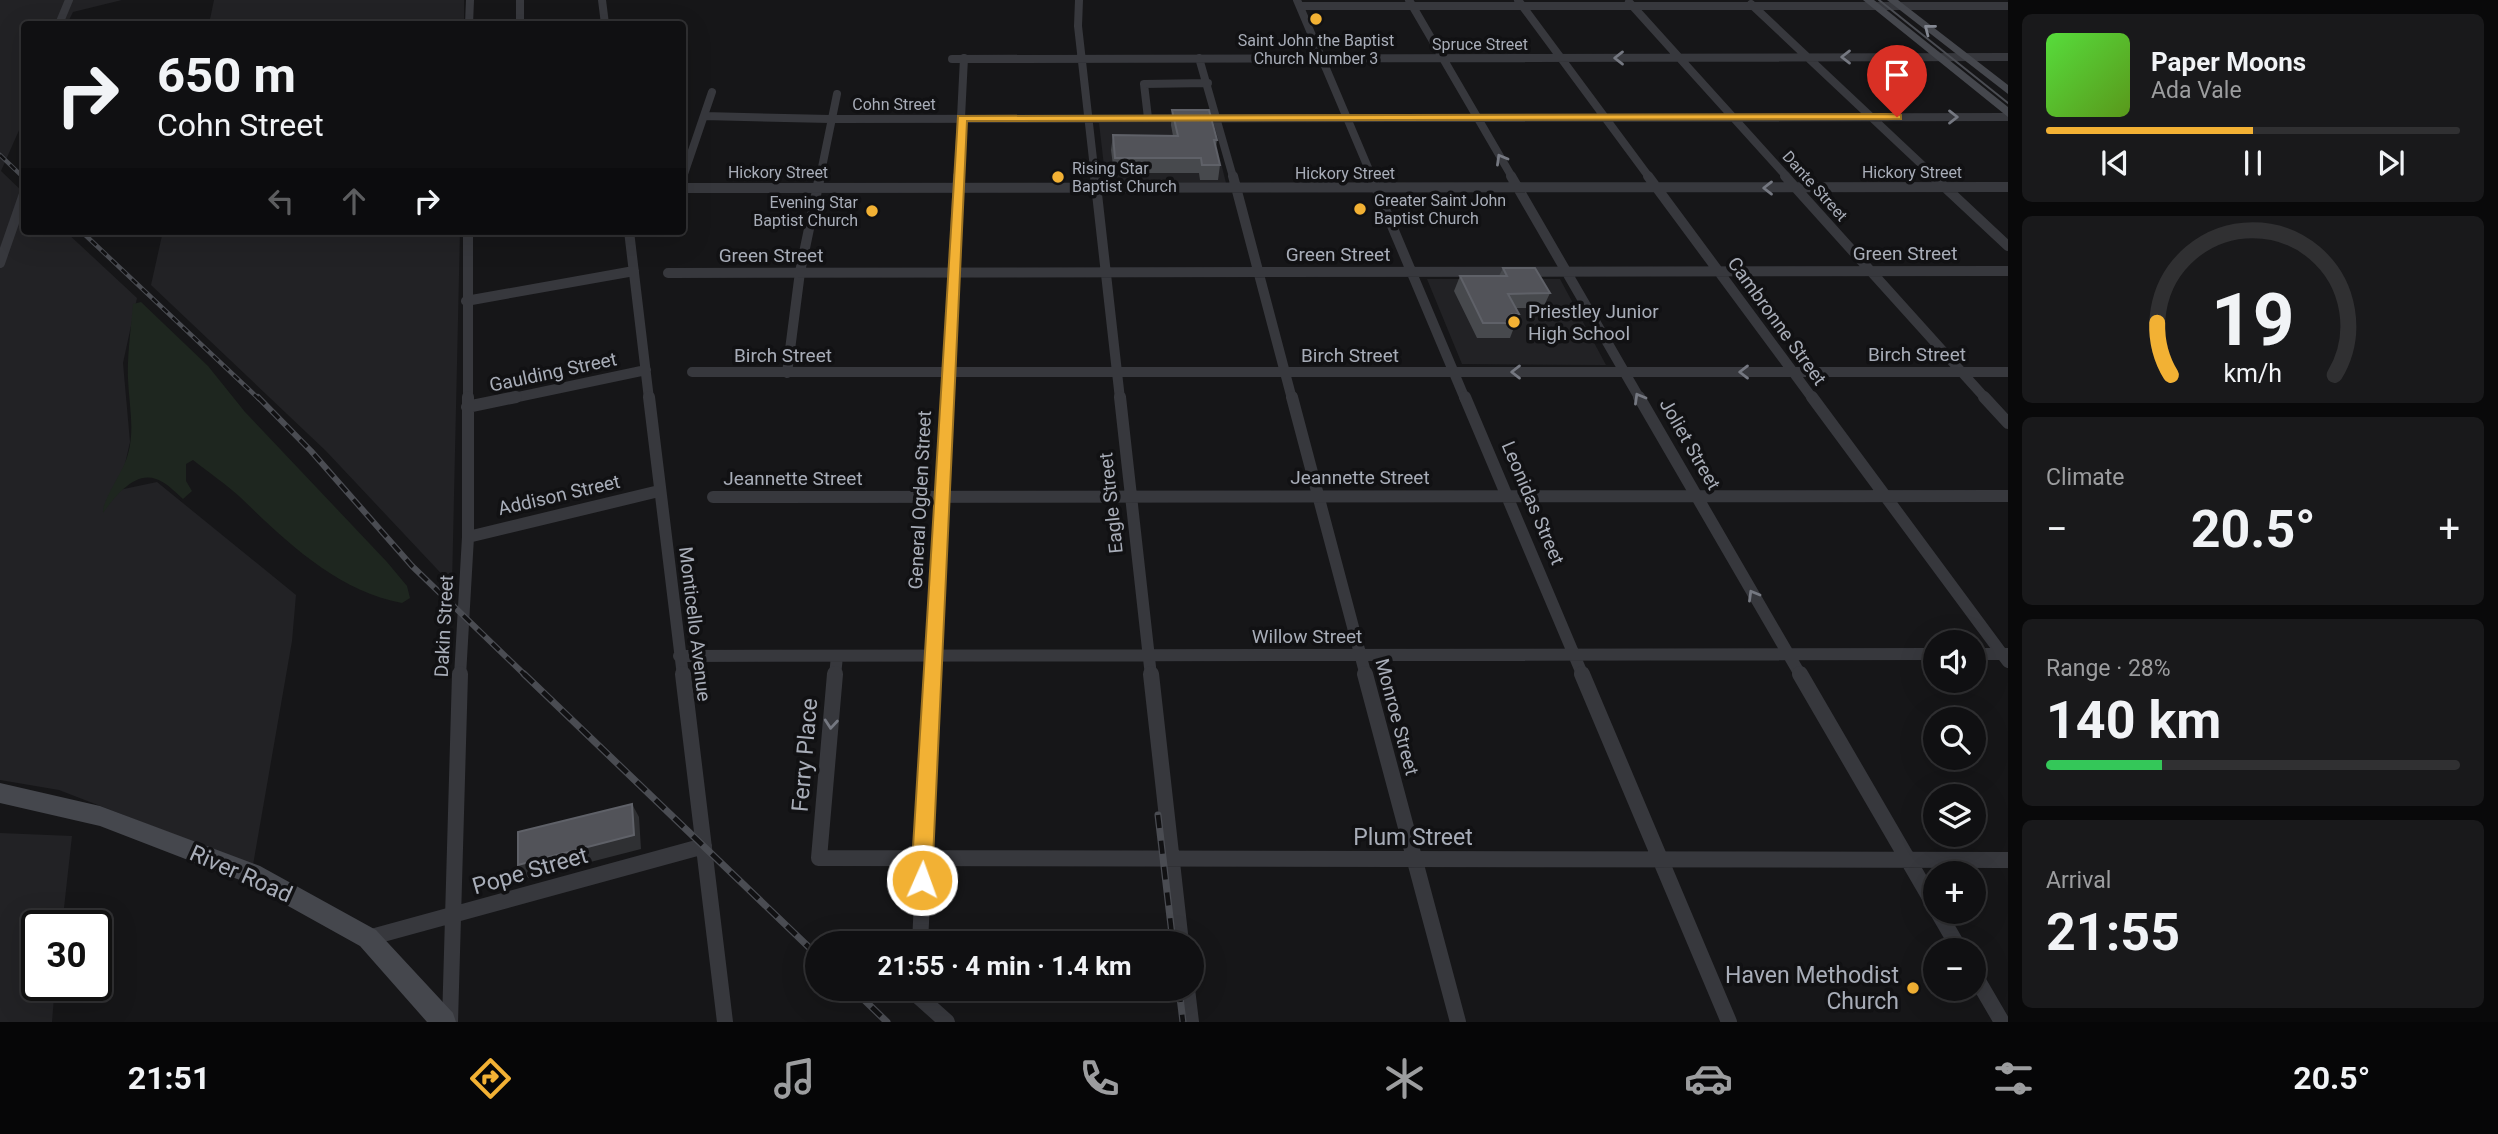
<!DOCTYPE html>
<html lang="en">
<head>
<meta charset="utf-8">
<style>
  body { margin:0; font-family:Roboto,sans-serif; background:#19191b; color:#f1f3f6; height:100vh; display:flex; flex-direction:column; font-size:26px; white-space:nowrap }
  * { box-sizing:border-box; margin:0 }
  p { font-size:23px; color:#9c9d9f }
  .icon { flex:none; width:38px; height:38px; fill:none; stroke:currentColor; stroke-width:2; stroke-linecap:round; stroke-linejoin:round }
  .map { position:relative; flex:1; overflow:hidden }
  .sheet { display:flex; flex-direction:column; gap:14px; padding:14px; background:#09090a; width:490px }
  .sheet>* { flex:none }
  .top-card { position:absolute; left:21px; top:21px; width:665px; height:214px; border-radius:7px; box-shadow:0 7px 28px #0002,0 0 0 2px #303032; background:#101012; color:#f1f3f6; overflow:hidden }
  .tools { position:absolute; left:1923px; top:630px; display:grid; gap:14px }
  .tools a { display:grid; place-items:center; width:63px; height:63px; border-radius:50%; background:#101012; box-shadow:0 7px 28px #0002,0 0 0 2px #303032; font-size:35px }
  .speed { position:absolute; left:21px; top:910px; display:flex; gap:14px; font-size:35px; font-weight:700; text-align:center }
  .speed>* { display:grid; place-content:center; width:91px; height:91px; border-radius:50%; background:#101012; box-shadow:0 7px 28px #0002,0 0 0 2px #303032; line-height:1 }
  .speed .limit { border:4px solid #111; border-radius:10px; background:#fff; color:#111 }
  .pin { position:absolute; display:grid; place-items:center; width:60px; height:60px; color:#fff; margin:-72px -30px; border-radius:50% 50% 50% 0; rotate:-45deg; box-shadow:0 0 7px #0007 }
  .pin .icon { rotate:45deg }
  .me { position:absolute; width:77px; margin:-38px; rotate:2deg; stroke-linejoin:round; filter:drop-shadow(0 0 5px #0008) }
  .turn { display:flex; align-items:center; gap:24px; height:147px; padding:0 21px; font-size:32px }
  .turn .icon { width:91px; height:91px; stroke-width:2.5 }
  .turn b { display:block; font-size:49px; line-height:60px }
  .lanes { display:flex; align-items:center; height:66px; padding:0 21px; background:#0003; justify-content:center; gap:35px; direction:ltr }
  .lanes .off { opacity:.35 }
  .big { font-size:52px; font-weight:700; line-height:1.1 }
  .sheet .card { flex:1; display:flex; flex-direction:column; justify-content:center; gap:10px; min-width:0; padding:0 24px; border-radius:10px; background:#19191b }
  .sheet .dial { align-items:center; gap:0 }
  .dial svg { height:182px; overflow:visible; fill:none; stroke:#303032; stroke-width:7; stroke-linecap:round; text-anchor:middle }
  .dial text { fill:#f1f3f6; stroke:none }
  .song { display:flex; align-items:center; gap:21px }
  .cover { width:84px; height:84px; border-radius:10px; background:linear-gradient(135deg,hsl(110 70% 55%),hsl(90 70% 35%)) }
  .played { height:7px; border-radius:4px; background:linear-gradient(90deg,#f2b134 50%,#303032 50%) }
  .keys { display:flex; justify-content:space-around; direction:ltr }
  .heat { display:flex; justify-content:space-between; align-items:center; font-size:38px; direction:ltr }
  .charge { height:10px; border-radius:5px; background:linear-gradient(90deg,#34c759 28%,#303032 0) }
  .trip { position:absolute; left:805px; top:931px; width:399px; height:70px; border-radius:35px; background:#101012; box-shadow:0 7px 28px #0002,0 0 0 2px #303032; font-weight:700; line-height:70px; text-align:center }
  .dock { display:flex; height:112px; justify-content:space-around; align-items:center; background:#060607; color:#9c9d9f }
  .dock .icon { width:49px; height:49px }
  .dock .current { color:#f2b134 }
  .dock b { font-size:32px; color:#f1f3f6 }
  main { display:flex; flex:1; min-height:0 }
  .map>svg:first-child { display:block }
</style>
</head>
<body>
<main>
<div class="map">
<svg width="2008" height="1022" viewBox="0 0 2008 1022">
  <rect width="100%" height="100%" fill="#161618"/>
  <!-- built -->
  <path fill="#222225" d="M 0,0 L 122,0 L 73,12 L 67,24 L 24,24 L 24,119 L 1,171 L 24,193 L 24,231 L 65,231 L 137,298 L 123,363 L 130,442 L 119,490 L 157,482 L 296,595 L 292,641 L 253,865 L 59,790 L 0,780 Z
    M 214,0 L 464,0 L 464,24 L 209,24 Z
    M 1099,123 L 1211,123 L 1226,183 L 1106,183 Z
    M 163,231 L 460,231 L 452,585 L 326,451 L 151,285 Z
    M 1427,279 L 1560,279 L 1606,365 L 1462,364 Z
    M 0,833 L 72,836 L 62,926 L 37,926 L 37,985 L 55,985 L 52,1022 L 0,1022 Z"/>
  <!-- green -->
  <path fill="#1e261f" d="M 141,302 L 208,366 L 245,412 L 387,562 L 407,586 L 410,598 L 402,603 C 336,590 287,542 240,497 C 226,484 208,472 193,460 L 186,464 L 186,481 L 192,491 L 183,499 C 175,492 166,482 156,479 C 134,471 114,498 103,513 C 102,500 124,471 128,454 C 135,429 129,405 128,379 C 127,355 131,329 133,304 Z"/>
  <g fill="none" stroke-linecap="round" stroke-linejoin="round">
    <!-- minor-far3 -->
    <path stroke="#37383d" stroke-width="8" d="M 520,0 L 520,24
      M 602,0 L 605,24
      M 1079,0 L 1078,26 L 1095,177
      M 1297,0 L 1372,177
      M 1409,0 L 1512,177
      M 1518,0 L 1649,177
      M 1629,2 L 1787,177
      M 1751,4 L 1935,177
      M 1300,6 L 2008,6
      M 59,24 L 69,0
      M 469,24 L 470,0
      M 1199,58 L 1233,177
      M 952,59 L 2008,57
      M 704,116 L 830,119 L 2008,117
      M 1148,118 L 1144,84 L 1208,83
      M 683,177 L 712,92
      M 820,177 L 837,94
      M 958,177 L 964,58"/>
    <!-- minor-far2 -->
    <path stroke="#37383d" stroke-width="10" d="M 1095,176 L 1120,399
      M 1233,176 L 1292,399
      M 1371,176 L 1465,399
      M 1511,176 L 1640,399
      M 1648,176 L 1813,399
      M 1785,176 L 1986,399
      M 1933,176 L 2008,246
      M 682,179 L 683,176
      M 682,188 L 2008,187
      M 468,231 L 468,399
      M 629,231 L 649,399
      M 0,263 L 24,194
      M 668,273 L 2008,271
      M 466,301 L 634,271
      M 692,372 L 2008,372
      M 787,373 L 800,272 L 820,176
      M 508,399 L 646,370
      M 947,399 L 958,176"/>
    <!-- minor-far1 -->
    <path stroke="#37383d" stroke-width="12" d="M 649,397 L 683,676
      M 1120,397 L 1151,676
      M 1292,397 L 1366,676
      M 1465,397 L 1583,676
      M 1639,397 L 1801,676
      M 1812,397 L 2008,662
      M 1984,397 L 2008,423
      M 467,407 L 516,397
      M 713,497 L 2008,496
      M 468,537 L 659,491
      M 1974,654 L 2008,654
      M 679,656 L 1936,654
      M 460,676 L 468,537 L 468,397
      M 835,676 L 837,656
      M 933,676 L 947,397"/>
    <!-- minor -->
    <path stroke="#37383d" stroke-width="16" d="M 683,674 L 725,1022
      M 835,674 L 819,858 L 2008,860
      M 1151,674 L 1181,943
      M 1365,674 L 1458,1022
      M 1582,674 L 1729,1022
      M 1800,674 L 1936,908
      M 1938,912 L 1960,950
      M 368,938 L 704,846
      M 920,943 L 933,674
      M 1974,974 L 2002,1022
      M 919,989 L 918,996 L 947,1022
      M 1187,989 L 1191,1022
      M 450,1022 L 460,674"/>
    <!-- secondary -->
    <path fill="#45474d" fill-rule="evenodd" d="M 1863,0 L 1874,0 L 2008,107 L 2008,117 Z
      M 1887,0 L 1898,0 L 2008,85 L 2008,94 Z
      M 0,783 L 100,806 L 260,866 L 376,930 L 453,1013 L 456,1022 L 427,1022 L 360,946 L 245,882 L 100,826 L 0,803 Z"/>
    <!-- tram -->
    <path stroke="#4a4c52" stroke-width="2" d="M 1879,0 L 2008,103"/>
    <defs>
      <path id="rail-far2" d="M 0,155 L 24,178
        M 81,231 L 259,399"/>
      <path id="rail-far1" d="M 258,397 L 311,451 L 412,566 L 526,676"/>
      <path id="rail" d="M 524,674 L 817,955
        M 1158,815 L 1173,943
        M 853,989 L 887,1022
        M 1179,989 L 1183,1022"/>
    </defs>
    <!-- rail-far2 casing -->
    <use href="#rail-far2" stroke="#4a4c52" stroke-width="4.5"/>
    <!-- rail-far1 casing -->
    <use href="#rail-far1" stroke="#4a4c52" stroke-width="6"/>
    <!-- rail casing -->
    <use href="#rail" stroke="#4a4c52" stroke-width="7"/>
    <!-- rail-far2 -->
    <use href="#rail-far2" stroke="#111113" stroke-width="2.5" stroke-dasharray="7" stroke-linecap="butt"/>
    <!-- rail-far1 -->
    <use href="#rail-far1" stroke="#111113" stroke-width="3.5" stroke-dasharray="10" stroke-linecap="butt"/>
    <!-- rail -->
    <use href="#rail" stroke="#111113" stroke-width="4.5" stroke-dasharray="13" stroke-linecap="butt"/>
  </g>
  <!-- wall -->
  <path fill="#47494d" d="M 1172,110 L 1217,140 L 1216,147 L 1220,165 L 1218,180 L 1200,180 L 1199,173 L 1114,173 L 1111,150 L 1113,135 L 1173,136 L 1171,125 Z
    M 1503,268 L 1550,293 L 1543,308 L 1516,308 L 1519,314 L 1510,338 L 1477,338 L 1454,291 L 1460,276 L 1499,276 Z"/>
  <!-- shaded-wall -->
  <path fill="#2f3033" d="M 632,804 L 639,817 L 641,849 L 528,878 L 518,865 Z"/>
  <!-- building -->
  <path fill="#525359" stroke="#5f6168" stroke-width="2" d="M 1172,110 L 1209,110 L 1217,140 L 1214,140 L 1220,165 L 1202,165 L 1201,158 L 1115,158 L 1113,135 L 1178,136 Z
    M 1503,268 L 1535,268 L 1550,293 L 1508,294 L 1519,314 L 1512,314 L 1516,323 L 1483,323 L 1460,276 L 1507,276 Z
    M 632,804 L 634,835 L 518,865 L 518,832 Z"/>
  <!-- one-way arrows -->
  <defs><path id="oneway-chevron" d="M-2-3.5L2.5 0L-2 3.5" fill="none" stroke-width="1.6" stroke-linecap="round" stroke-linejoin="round" transform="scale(1.75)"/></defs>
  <use stroke="#858993" href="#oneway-chevron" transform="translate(1929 29) rotate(-142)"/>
  <g stroke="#757881">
    <use href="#oneway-chevron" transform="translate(1846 57) rotate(180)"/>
    <use href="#oneway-chevron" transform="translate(1619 58) rotate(180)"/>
    <use href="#oneway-chevron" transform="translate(1953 117)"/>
    <use href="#oneway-chevron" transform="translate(1501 159) rotate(-120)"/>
    <use href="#oneway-chevron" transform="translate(1768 188) rotate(180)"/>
    <use href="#oneway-chevron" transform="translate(1516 372) rotate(180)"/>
    <use href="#oneway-chevron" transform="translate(1744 372) rotate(180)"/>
    <use href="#oneway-chevron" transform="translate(1639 398) rotate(-120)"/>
    <use href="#oneway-chevron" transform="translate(1753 595) rotate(-120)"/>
    <use href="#oneway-chevron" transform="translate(831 724) rotate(95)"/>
  </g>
  <!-- route -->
  <path fill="#f2b134" stroke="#9d7322" stroke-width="2" d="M 1897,114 L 1901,115 L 1901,119 L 967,121 L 932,880 L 929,887 L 922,890 L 914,887 L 911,880 L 958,116 Z"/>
  <!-- markers -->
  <g fill="#f2b134" stroke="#111113" stroke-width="2.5">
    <circle cx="1316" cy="19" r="7"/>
    <circle cx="1058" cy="177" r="7"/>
    <circle cx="1360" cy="209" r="7"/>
    <circle cx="872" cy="211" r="7"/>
    <circle cx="1514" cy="322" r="7"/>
    <circle cx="1913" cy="988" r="7"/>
  </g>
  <g text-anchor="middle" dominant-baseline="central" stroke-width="7" stroke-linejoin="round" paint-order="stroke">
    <!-- far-poi labels -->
    <g font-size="16" fill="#a8adb8" stroke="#111113" text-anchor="start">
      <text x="1316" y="40" text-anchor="middle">Saint John the Baptist<tspan x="1316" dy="18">Church Number 3</tspan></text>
      <text x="1072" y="168">Rising Star<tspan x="1072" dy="18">Baptist Church</tspan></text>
      <text x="1374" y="200">Greater Saint John<tspan x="1374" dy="18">Baptist Church</tspan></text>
      <text x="858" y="202" text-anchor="end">Evening Star<tspan x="858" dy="18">Baptist Church</tspan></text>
    </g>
    <!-- far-street labels -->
    <g font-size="16" fill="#a8adb8" stroke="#111113">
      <text x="1480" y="44">Spruce Street</text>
      <text x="894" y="104">Cohn Street</text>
      <text x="778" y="172">Hickory Street</text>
      <text x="1912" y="172">Hickory Street</text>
      <text x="1345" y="173">Hickory Street</text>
      <text transform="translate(1815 186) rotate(48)">Dante Street</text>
    </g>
    <!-- street labels -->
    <g font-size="19" fill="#a8adb8" stroke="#111113">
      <text x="1905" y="253">Green Street</text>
      <text x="1338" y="254">Green Street</text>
      <text x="771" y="255">Green Street</text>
      <text transform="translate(1777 321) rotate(54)">Cambronne Street</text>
      <text x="1917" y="354">Birch Street</text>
      <text x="783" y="355">Birch Street</text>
      <text x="1350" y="355">Birch Street</text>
      <text transform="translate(553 372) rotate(-12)">Gaulding Street</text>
      <text transform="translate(1690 444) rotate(60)">Joliet Street</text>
      <text x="1360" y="477">Jeannette Street</text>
      <text x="793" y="478">Jeannette Street</text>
      <text transform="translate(559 495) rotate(-13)">Addison Street</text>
      <text transform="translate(920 500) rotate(-87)">General Ogden Street</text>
      <text transform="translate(1111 503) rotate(-96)">Eagle Street</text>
      <text transform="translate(1533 503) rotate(67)">Leonidas Street</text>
      <text transform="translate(695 624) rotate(83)">Monticello Avenue</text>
      <text transform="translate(444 626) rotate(-87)">Dakin Street</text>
      <text x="1307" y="636">Willow Street</text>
      <text transform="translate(1397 717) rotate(75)">Monroe Street</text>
    </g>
    <!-- poi labels -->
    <g font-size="19" fill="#a8adb8" stroke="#111113" text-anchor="start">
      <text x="1528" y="311">Priestley Junior<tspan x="1528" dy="22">High School</tspan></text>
    </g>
    <!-- near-street labels -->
    <g font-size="23" fill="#a8adb8" stroke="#111113">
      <text transform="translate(805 755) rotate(-85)">Ferry Place</text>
      <text x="1413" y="837">Plum Street</text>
      <text transform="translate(530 871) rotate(-16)">Pope Street</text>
      <text transform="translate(241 874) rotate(24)">River Road</text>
    </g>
    <!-- near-poi labels -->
    <g font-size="23" fill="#a8adb8" stroke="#111113" text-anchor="end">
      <text x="1899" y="975">Haven Methodist<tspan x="1899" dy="26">Church</tspan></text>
    </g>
  </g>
</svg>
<div class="tools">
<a><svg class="icon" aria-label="sound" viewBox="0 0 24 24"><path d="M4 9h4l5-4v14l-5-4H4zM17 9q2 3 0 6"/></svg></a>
<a><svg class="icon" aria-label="search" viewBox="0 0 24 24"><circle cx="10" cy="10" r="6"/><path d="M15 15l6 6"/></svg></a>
<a><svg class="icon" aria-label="layers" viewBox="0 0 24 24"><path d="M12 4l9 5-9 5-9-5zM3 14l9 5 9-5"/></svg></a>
<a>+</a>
<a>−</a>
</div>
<div class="speed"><div class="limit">30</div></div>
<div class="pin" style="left:1897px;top:117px;background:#d93025"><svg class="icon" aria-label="arrive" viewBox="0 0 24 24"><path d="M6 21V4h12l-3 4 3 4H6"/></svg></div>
<svg class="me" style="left:922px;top:880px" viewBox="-20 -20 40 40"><circle r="17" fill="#f2b134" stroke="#fff" stroke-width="3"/><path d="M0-11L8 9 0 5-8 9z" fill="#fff"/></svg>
<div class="trip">21:55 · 4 min · 1.4 km</div>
<div class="top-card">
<div class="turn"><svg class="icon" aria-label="right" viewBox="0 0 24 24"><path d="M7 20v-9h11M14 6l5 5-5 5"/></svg><div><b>650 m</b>Cohn Street</div></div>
<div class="lanes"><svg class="icon off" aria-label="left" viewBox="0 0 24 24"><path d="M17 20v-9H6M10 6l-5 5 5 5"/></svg><svg class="icon off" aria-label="ahead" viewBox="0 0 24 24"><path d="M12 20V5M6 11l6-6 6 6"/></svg><svg class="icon" aria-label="right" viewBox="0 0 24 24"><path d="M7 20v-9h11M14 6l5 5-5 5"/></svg></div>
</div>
</div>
<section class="sheet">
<div class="card">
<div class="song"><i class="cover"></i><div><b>Paper Moons</b><p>Ada Vale</p></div></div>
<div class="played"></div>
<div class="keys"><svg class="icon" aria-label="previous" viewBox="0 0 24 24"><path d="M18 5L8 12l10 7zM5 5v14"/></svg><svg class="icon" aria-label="pause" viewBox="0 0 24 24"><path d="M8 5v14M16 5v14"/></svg><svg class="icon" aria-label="next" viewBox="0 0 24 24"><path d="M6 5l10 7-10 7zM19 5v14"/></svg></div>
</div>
<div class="card dial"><svg viewBox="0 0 100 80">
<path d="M14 69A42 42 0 1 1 86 69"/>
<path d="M14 69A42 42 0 0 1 8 46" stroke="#f2b134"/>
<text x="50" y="56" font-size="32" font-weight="700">19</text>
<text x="50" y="72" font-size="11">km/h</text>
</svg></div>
<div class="card"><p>Climate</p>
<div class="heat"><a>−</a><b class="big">20.5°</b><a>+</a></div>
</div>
<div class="card"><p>Range · 28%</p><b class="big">140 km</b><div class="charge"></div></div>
<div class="card"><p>Arrival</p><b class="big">21:55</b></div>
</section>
</main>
<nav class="dock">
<b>21:51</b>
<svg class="icon current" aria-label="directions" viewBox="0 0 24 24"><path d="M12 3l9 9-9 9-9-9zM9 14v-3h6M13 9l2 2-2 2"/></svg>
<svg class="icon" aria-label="music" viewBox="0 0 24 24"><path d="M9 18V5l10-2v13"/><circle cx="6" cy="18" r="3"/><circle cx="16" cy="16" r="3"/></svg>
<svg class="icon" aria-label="phone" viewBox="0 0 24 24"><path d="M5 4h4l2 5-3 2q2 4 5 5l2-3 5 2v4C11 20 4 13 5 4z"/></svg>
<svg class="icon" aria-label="climate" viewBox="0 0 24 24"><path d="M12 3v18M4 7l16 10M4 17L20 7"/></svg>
<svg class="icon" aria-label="car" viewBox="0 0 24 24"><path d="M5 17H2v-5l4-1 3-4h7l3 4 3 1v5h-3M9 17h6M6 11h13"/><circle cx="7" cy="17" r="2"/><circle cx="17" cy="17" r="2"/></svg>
<svg class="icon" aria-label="filters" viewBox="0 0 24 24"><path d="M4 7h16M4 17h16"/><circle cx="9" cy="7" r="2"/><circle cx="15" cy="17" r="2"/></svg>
<b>20.5°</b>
</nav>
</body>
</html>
